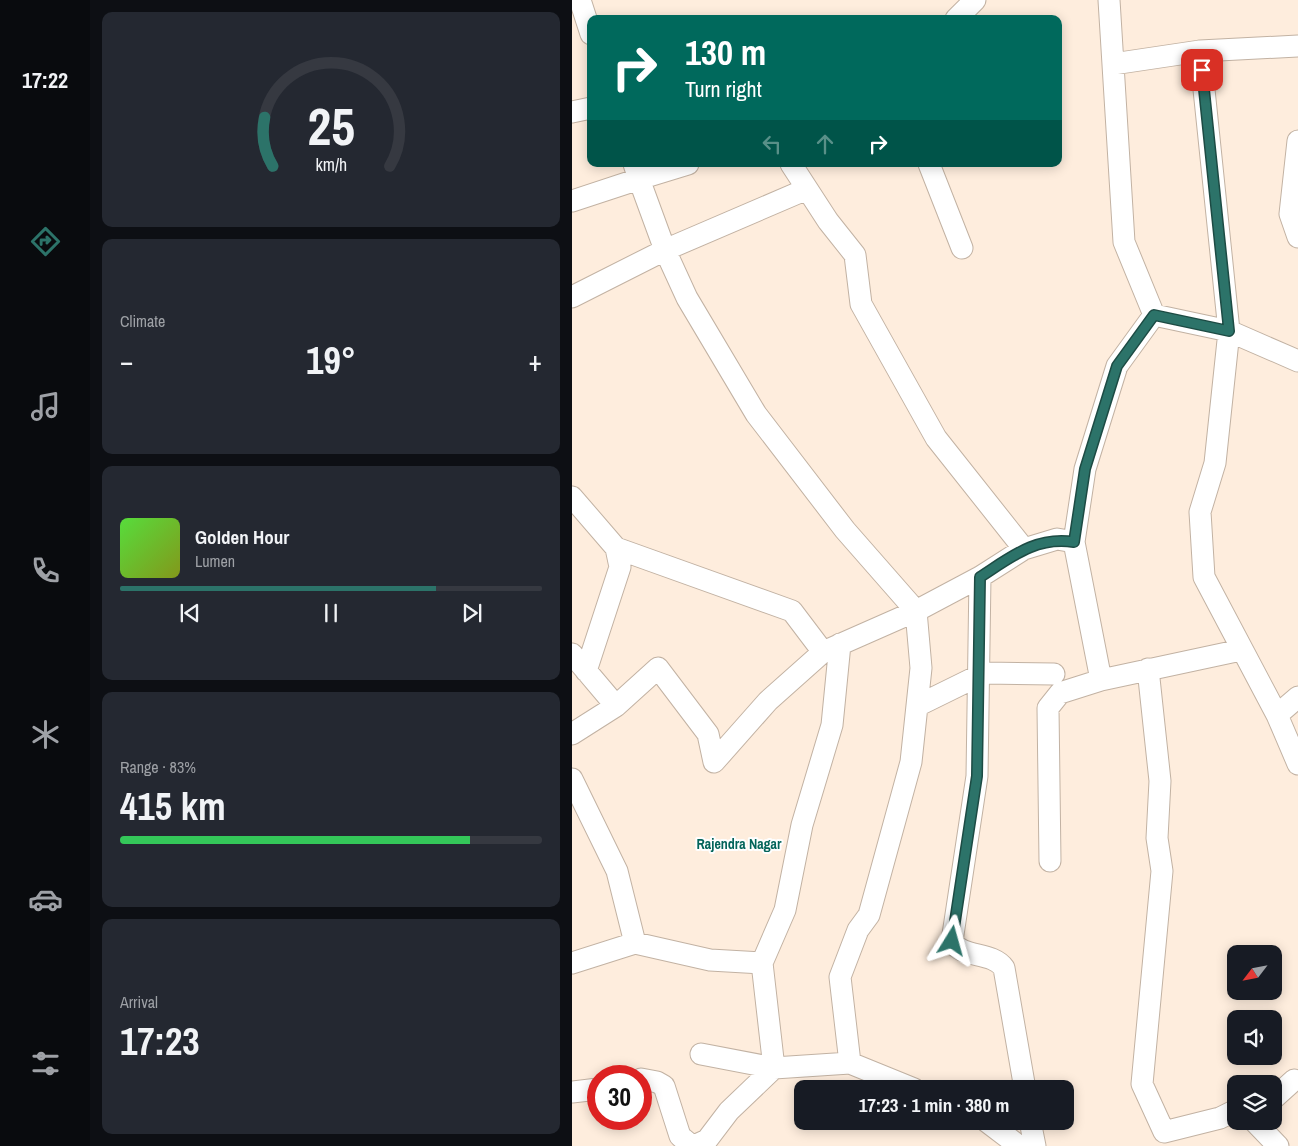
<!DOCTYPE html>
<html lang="en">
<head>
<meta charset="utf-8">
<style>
  body { margin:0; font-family:"Archivo Narrow",sans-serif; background:#242831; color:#f1f3f6; height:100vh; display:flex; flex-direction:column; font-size:19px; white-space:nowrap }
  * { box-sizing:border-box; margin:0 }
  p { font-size:16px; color:#9ea1a6 }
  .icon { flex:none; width:28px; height:28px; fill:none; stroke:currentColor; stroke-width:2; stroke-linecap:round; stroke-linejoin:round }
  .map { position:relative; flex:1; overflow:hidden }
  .sheet { display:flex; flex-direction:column; gap:12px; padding:12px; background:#0d0f14; width:482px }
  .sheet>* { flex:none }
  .hud { position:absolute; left:15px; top:15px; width:475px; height:152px; border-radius:10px; box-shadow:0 2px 12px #0003; background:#00695c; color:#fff; overflow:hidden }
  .needle { width:32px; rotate:238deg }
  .tools { position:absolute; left:655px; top:945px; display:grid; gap:10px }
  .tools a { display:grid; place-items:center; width:55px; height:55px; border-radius:10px; background:#171b24; box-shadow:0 2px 12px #0003; font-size:25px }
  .speed { position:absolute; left:15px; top:1065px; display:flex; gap:10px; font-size:25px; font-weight:700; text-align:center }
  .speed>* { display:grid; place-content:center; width:65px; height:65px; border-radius:50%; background:#171b24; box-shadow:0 2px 12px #0003; line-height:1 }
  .speed .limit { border:8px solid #d22; background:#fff; color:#111 }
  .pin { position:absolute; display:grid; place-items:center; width:42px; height:42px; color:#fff; margin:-21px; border-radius:10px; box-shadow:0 2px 8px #0006 }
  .me { position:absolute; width:55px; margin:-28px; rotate:8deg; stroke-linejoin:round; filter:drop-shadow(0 0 4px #0008) }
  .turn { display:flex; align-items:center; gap:18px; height:105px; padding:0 15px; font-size:22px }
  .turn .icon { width:65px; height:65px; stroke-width:2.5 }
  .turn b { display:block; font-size:35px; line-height:42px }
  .lanes { display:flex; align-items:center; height:48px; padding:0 15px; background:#0003; justify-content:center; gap:25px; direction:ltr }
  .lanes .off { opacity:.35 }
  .big { font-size:38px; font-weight:700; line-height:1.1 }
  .sheet .card { flex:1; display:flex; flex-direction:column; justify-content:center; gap:8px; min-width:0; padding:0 18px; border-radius:10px; background:#242831 }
  .sheet .dial { align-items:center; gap:0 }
  .dial svg { height:130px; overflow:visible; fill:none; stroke:#363941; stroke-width:7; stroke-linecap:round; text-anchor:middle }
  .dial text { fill:#f1f3f6; stroke:none }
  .song { display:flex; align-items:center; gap:15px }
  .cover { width:60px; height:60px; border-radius:8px; background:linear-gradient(135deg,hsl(110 70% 55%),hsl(70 70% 35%)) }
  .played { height:5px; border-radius:2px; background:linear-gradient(90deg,#2c7369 75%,#363941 75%) }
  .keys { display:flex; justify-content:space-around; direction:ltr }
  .heat { display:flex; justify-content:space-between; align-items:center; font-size:28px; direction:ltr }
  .charge { height:8px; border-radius:4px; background:linear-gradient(90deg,#34c759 83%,#363941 0) }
  .trip { position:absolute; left:222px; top:1080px; width:280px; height:50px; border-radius:10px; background:#171b24; box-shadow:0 2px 12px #0003; font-weight:700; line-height:50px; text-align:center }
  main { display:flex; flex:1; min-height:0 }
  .dock { display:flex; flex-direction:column; width:90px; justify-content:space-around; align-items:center; background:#090b0e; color:#9ea1a6 }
  .dock .icon { width:35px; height:35px }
  .dock .current { color:#2c7369 }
  .dock b { font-size:22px; color:#f1f3f6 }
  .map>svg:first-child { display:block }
</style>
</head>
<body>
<main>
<nav class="dock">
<b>17:22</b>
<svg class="icon current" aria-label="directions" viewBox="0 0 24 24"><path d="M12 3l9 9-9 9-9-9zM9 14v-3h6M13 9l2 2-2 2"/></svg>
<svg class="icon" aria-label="music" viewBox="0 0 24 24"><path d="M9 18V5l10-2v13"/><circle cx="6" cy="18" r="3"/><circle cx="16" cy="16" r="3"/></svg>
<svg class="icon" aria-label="phone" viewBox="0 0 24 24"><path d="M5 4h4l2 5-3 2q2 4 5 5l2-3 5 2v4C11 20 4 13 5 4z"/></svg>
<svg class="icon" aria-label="climate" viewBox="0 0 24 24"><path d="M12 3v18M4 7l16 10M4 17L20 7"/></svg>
<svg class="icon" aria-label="car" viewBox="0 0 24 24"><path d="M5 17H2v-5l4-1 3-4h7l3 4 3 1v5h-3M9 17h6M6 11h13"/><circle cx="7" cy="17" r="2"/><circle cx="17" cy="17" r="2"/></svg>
<svg class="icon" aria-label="filters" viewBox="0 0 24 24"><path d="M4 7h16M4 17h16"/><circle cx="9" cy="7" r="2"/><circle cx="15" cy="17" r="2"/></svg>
</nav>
<section class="sheet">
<div class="card dial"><svg viewBox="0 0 100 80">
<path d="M14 69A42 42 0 1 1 86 69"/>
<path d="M14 69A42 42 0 0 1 9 39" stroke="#2c7369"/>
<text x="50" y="56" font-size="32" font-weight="700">25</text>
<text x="50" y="72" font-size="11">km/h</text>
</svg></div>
<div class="card"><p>Climate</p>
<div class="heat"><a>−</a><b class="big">19°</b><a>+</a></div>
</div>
<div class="card">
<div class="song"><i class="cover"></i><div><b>Golden Hour</b><p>Lumen</p></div></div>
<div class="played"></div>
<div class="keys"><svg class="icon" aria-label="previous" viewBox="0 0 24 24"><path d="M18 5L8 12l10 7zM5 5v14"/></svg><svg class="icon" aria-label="pause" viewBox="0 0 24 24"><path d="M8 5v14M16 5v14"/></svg><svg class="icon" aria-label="next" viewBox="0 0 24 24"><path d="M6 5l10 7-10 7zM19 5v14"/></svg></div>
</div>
<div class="card"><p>Range · 83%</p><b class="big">415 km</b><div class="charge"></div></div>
<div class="card"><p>Arrival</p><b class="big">17:23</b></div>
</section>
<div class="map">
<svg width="726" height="1146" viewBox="0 0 726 1146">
  <rect width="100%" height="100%" fill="#feeddd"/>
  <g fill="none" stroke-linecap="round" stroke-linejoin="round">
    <defs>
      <path id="street" d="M 8,0 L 19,34
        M 537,0 L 552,242 L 582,315
        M 384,19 L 403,0
        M 541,64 L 628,51 L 726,46
        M 0,112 L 19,108
        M 726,141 L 718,214 L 726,237
        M 62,164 L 67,179 L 116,164
        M 219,164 L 256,221 L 283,255 L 289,304 L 364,438 L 452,549
        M 357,164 L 390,248
        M 0,201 L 67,179 L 93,250 L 115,298 L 184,414 L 273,530 L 344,611 L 349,668 L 339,762 L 297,915 L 286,930 L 268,977 L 278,1063
        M 0,297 L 93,250 L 235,189
        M 726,361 L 657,331 L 643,463 L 628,512 L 632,577 L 705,715 L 726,764
        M 0,497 L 44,548 L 48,567 L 14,671
        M 502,542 L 529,680 L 669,650
        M 44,548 L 220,611 L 251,652
        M 408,577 L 405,776 L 380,941 C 390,959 420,951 432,968 L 453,1089
        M 0,654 L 44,706
        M 576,669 L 588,781 L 585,838 L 590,871 L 570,1084 L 592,1132 L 648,1118 L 664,1110
        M 345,706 L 412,673 L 482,674
        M 705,715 L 726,697
        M 0,734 L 44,706 L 86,668 L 136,734 L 142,762 L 196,701 L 251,652 L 344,611 L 408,577 L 452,549 L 485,539 L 502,542 L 513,469 L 545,366 L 582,315 L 657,331 L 628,51
        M 0,779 L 45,871 L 63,943
        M 478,861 L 476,708 L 488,693 L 529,680
        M 0,963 L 63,943 L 138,960 L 190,963 L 213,910 L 230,825 L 260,725 L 268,644
        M 129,1054 L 202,1068 L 278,1063 L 342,1089
        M 69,1079 L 85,1082 L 92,1086 L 108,1136 L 120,1146
        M 0,1092 L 26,1089
        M 701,1099 L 722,1080
        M 414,1121 L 447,1146
        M 458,1121 L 463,1146
        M 682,1121 L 706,1146
        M 122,1146 L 135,1140 L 157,1111 L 202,1068 L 190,963"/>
    </defs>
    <!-- street casing -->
    <use href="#street" stroke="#c2b2a3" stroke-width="23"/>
    <!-- street -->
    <use href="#street" stroke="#fff" stroke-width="21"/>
  </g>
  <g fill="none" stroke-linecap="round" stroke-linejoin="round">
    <defs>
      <path id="route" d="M 380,941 L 405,776 L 408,577 C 439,557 464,536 502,542 L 513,469 L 545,366 L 582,315 L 657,331 L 630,70"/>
    </defs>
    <!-- route casing -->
    <use href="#route" stroke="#1d4b44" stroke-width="12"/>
    <!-- route -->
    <use href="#route" stroke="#2c7369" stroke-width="9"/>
  </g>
  <g text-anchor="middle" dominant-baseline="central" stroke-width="4" stroke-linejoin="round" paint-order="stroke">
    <!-- neighbourhood labels -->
    <g font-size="14" font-weight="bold" fill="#03645a" stroke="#fefefe">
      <text x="167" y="844">Rajendra Nagar</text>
    </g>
  </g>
</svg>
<div class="tools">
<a><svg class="needle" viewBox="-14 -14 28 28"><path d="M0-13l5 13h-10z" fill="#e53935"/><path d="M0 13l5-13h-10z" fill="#9ea1a6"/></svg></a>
<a><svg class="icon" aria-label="sound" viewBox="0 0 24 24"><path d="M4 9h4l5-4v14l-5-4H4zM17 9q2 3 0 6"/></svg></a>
<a><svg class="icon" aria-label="layers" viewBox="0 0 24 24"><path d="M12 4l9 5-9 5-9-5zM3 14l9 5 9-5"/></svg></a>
</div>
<div class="speed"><div class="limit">30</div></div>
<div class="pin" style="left:630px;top:70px;background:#d93025"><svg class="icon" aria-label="arrive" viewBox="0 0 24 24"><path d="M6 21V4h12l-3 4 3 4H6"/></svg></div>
<svg class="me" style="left:380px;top:941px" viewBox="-20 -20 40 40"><path d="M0-17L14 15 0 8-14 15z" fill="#2c7369" stroke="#fff" stroke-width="4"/></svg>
<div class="trip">17:23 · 1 min · 380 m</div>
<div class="hud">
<div class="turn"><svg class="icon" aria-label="right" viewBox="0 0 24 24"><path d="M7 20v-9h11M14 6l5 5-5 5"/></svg><div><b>130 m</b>Turn right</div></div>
<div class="lanes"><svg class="icon off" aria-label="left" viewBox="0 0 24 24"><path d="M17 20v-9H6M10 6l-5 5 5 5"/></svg><svg class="icon off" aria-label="ahead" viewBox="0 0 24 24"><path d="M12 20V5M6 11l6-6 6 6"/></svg><svg class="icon" aria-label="right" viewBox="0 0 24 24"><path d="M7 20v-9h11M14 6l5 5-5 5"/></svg></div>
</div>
</div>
</main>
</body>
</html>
